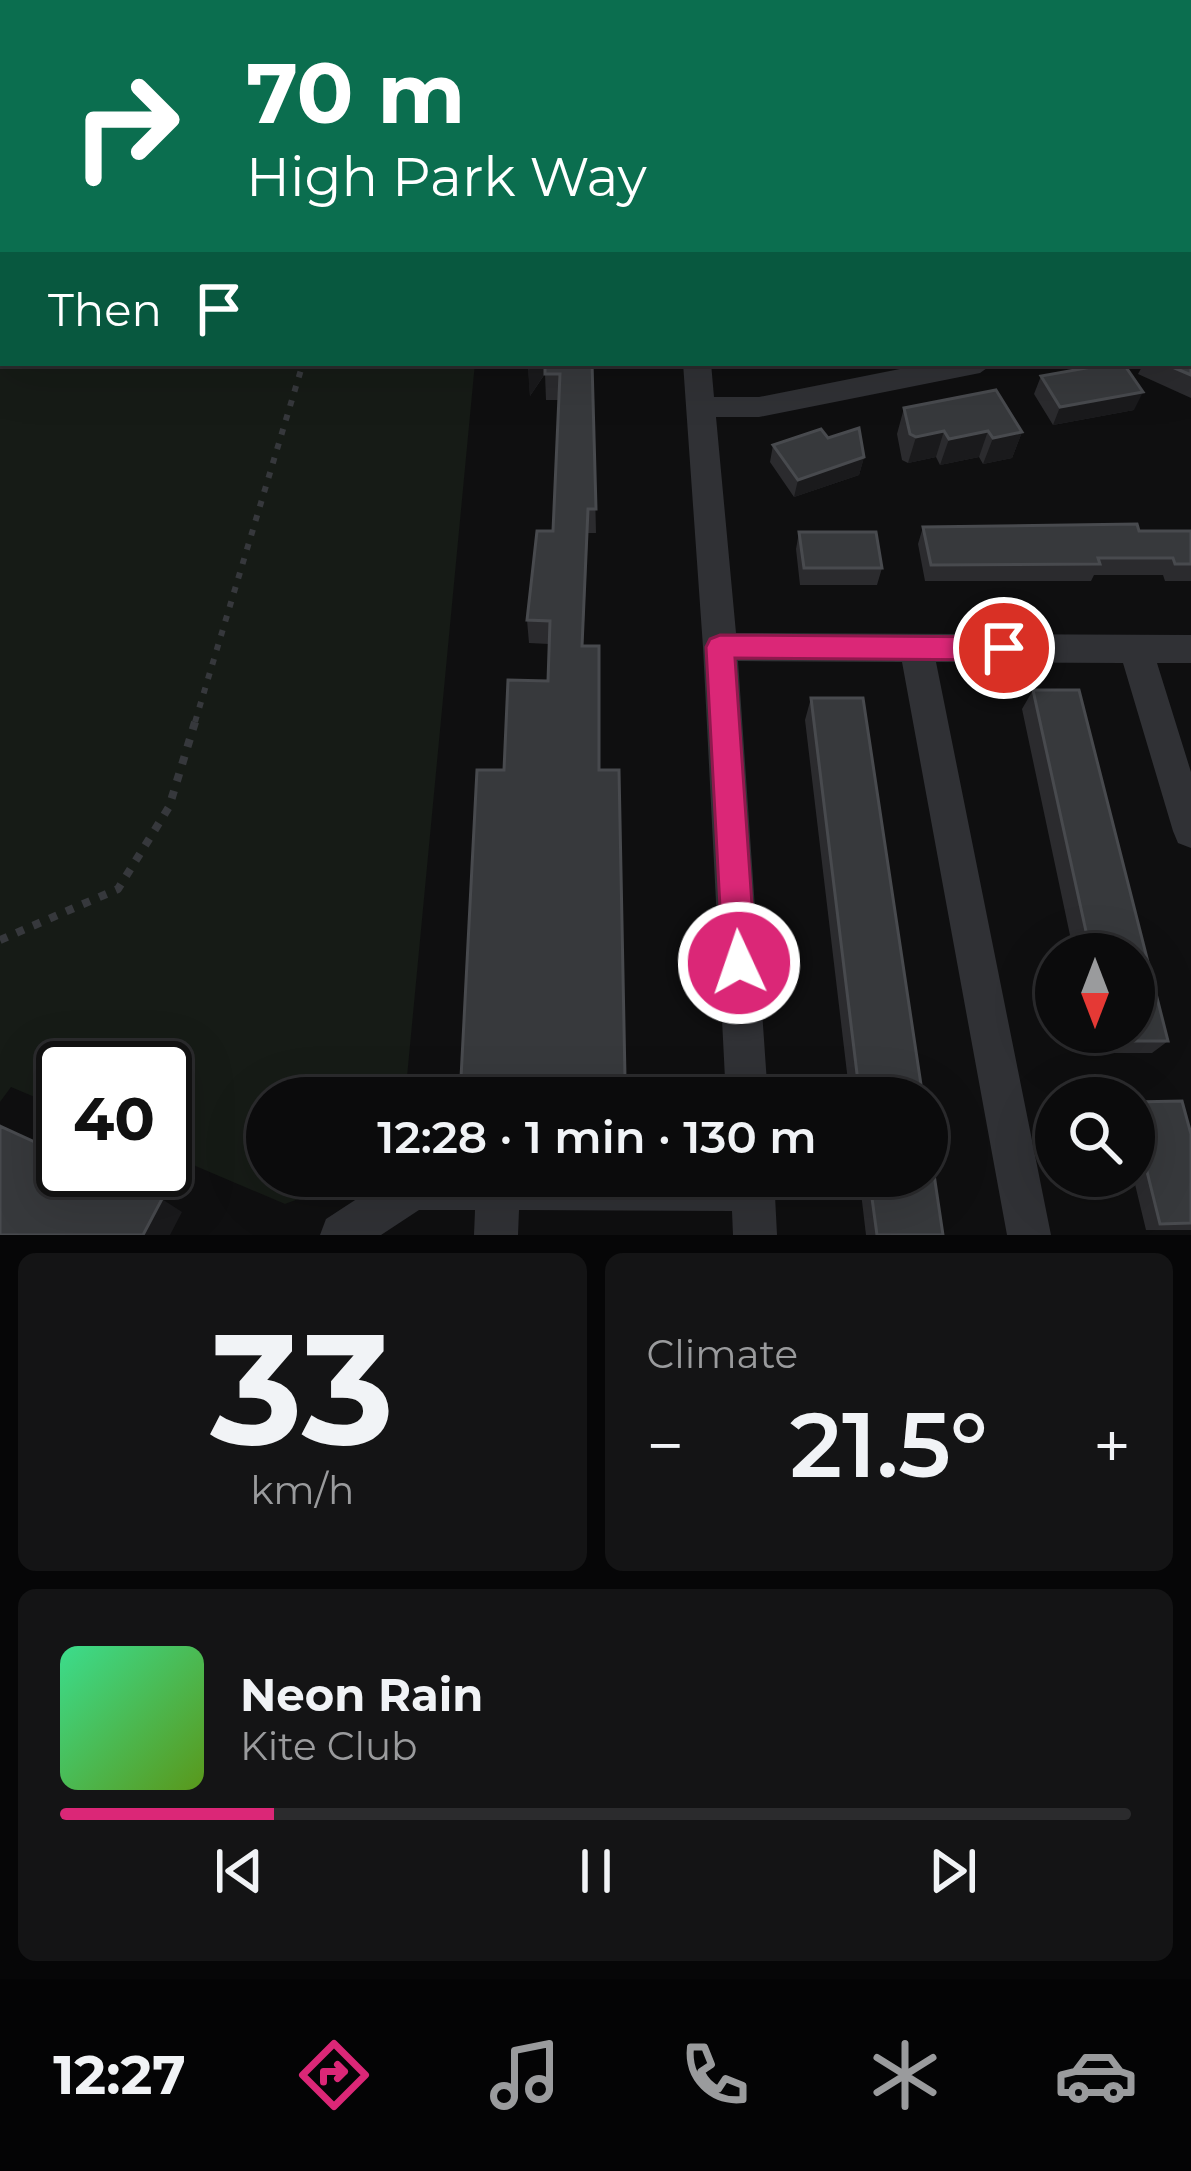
<!DOCTYPE html>
<html lang="en">
<head>
<meta charset="utf-8">
<style>
  body { margin:0; font-family:Montserrat,sans-serif; background:#141415; color:#f1f3f6; height:100vh; display:flex; flex-direction:column; font-size:45px; white-space:nowrap }
  * { box-sizing:border-box; margin:0 }
  p { font-size:39px; color:#9a9b9d }
  .icon { flex:none; width:66px; height:66px; fill:none; stroke:currentColor; stroke-width:2; stroke-linecap:round; stroke-linejoin:round }
  .map { position:relative; height:1235px; overflow:hidden }
  .details { display:flex; flex-direction:column; gap:18px; padding:18px; background:#060607; flex:1 }
  .details>* { flex:none }
  .banner { position:absolute; left:0px; top:0px; width:1191px; height:366px; box-shadow:0 12px 48px #0002,0 0 0 3px #2b2b2d; background:#0b6e4f; color:#fff; overflow:hidden }
  .needle { width:78px; rotate:180deg }
  .controls { position:absolute; left:1035px; top:933px; display:grid; gap:24px }
  .controls a { display:grid; place-items:center; width:120px; height:120px; border-radius:50%; background:#0b0b0c; box-shadow:0 12px 48px #0002,0 0 0 3px #2b2b2d; font-size:60px }
  .speed { position:absolute; left:36px; top:1041px; display:flex; gap:24px; font-size:60px; font-weight:700; text-align:center }
  .speed>* { display:grid; place-content:center; width:156px; height:156px; border-radius:50%; background:#0b0b0c; box-shadow:0 12px 48px #0002,0 0 0 3px #2b2b2d; line-height:1 }
  .speed .limit { border:6px solid #111; border-radius:18px; background:#fff; color:#111 }
  .pin { position:absolute; display:grid; place-items:center; width:102px; height:102px; color:#fff; margin:-51px; border:6px solid #fff; border-radius:50%; box-shadow:0 3px 12px #0007 }
  .me { position:absolute; width:132px; margin:-66px; rotate:357deg; stroke-linejoin:round; filter:drop-shadow(0 0 9px #0008) }
  .turn { display:flex; align-items:center; gap:42px; height:252px; padding:0 48px; font-size:54px }
  .turn .icon { width:156px; height:156px; stroke-width:2.5 }
  .turn b { display:block; font-size:84px; line-height:102px }
  .then { display:flex; align-items:center; height:114px; padding:0 48px; background:#0003; gap:24px; font-size:45px }
  .big { font-size:90px; font-weight:600; line-height:1.1 }
  .details .card { flex:1; display:flex; flex-direction:column; justify-content:center; gap:18px; min-width:0; padding:0 42px; border-radius:18px; background:#141415 }
  .details .dial { align-items:center; gap:0 }
  .dial b { font-size:156px; line-height:1 }
  .song { display:flex; align-items:center; gap:36px }
  .cover { width:144px; height:144px; border-radius:18px; background:linear-gradient(135deg,hsl(150 70% 55%),hsl(90 70% 35%)) }
  .played { height:12px; border-radius:6px; background:linear-gradient(90deg,#db2777 20%,#2b2b2d 20%) }
  .keys { display:flex; justify-content:space-around; direction:ltr }
  .heat { display:flex; justify-content:space-between; align-items:center; font-size:66px; direction:ltr }
  .details .tiles { flex:1; display:grid; gap:18px; grid-template-columns:1fr 1fr }
  .card:last-child { grid-column:span 2 }
  .trip { position:absolute; left:246px; top:1077px; width:702px; height:120px; border-radius:60px; background:#0b0b0c; box-shadow:0 12px 48px #0002,0 0 0 3px #2b2b2d; font-weight:600; line-height:120px; text-align:center }
  .menu { display:flex; height:192px; justify-content:space-around; align-items:center; background:#040405; color:#9a9b9d }
  .menu .icon { width:84px; height:84px }
  .menu .on { color:#db2777 }
  .menu b { font-size:54px; color:#f1f3f6 }
  .map>svg:first-child { display:block }
</style>
</head>
<body>
<div class="map">
<svg width="1191" height="1235" viewBox="0 0 1191 1235">
  <rect width="100%" height="100%" fill="#0f0f10"/>
  <!-- green -->
  <path fill="#161b16" d="M 6,363 L 475,363 L 405,1098 L 267,1098 L 267,1176 L 360,1176 L 285,1204 L 165,1153 L 165,1068 L 63,1068 L 63,1109 L 11,1087 L 0,1102 L 0,366 Z"/>
  <g fill="none" stroke-linecap="round" stroke-linejoin="round">
    <!-- path-far2 -->
    <path stroke="#36383c" stroke-width="4.5" stroke-dasharray="4.5 6" stroke-linecap="butt" d="M 315,3 L 325,0"/>
    <!-- path-far1 -->
    <path stroke="#36383c" stroke-width="6" stroke-dasharray="6 9" stroke-linecap="butt" d="M 195,722 L 303,363"/>
    <!-- path -->
    <path stroke="#36383c" stroke-width="8" stroke-dasharray="8 10" stroke-linecap="butt" d="M 0,940 L 118,889 L 169,807 L 196,719"/>
    <!-- minor -->
    <path fill="#303135" fill-rule="evenodd" d="M 659,0 L 681,0 L 681,3 L 659,3 Z
      M 925,0 L 947,0 L 948,3 L 926,3 Z
      M 0,7 L 3,8 L 3,22 L 0,21 Z
      M 1188,186 L 1191,187 L 1191,203 L 1188,202 Z
      M 3,210 L 3,227 L 0,228 L 0,211 Z
      M 1191,256 L 1191,275 L 1188,276 L 1188,257 Z
      M 683,363 L 711,363 L 714,397 L 759,397 L 930,363 L 994,363 L 980,373 L 759,417 L 716,417 L 736,633 L 1191,635 L 1191,663 L 1157,663 L 1191,772 L 1191,848 L 1178,843 L 1173,831 L 1123,663 L 936,662 L 1051,1235 L 1007,1235 L 902,662 L 738,661 L 768,1098 L 726,1098 L 703,647 Z
      M 392,1176 L 774,1176 L 777,1235 L 733,1235 L 732,1211 L 519,1210 L 518,1235 L 474,1235 L 475,1210 L 419,1210 L 381,1235 L 320,1235 L 326,1219 Z"/>
  </g>
  <!-- wall -->
  <path fill="#2b2b2e" d="M 57,0 L 161,0 L 161,3 L 63,3 L 58,2 Z
    M 1191,0 L 1191,22 L 1188,23 L 1188,3 Z
    M 1191,326 L 1191,398 L 1138,374 L 1144,363 L 1188,363 Z
    M 528,363 L 592,363 L 596,533 L 588,533 L 583,646 L 599,770 L 625,1078 L 624,1092 L 466,1092 L 461,1078 L 504,770 L 548,681 L 549,644 L 529,643 L 527,620 L 553,531 L 559,400 L 546,400 L 545,374 L 530,396 Z
    M 1041,376 L 1134,410 L 1053,425 L 1034,394 Z
    M 904,408 L 1022,432 L 1012,458 L 983,464 L 979,457 L 940,465 L 936,457 L 908,463 L 902,460 L 897,434 Z
    M 828,438 L 864,457 L 859,475 L 794,497 L 770,462 L 773,445 Z
    M 923,527 L 1191,531 L 1191,581 L 1165,581 L 1163,575 L 1094,575 L 1091,581 L 925,581 L 918,544 Z
    M 799,532 L 882,568 L 877,585 L 800,585 L 796,549 Z
    M 1033,690 L 1168,1041 L 1152,1053 L 1096,1053 L 1091,1032 L 1134,1032 L 1134,954 L 1074,954 L 1022,709 Z
    M 811,698 L 923,1098 L 850,1098 L 805,720 Z
    M 1134,1102 L 1191,1134 L 1191,1230 L 1146,1230 L 1133,1176 Z
    M 859,1176 L 927,1176 L 943,1235 L 866,1235 Z"/>
  <!-- shaded-wall -->
  <path fill="#1a1a1c" d="M 0,66 L 3,73 L 3,93 L 0,94 Z
    M 534,363 L 546,363 L 546,372 L 530,396 L 528,371 Z
    M 1143,392 L 1134,410 L 1053,425 L 1060,407 Z
    M 944,431 L 936,457 L 908,463 L 916,437 Z
    M 988,431 L 979,457 L 940,465 L 949,439 Z
    M 1022,432 L 1012,458 L 983,464 L 993,438 Z
    M 864,457 L 859,475 L 794,497 L 798,480 Z
    M 162,1199 L 182,1212 L 170,1235 L 143,1235 Z"/>
  <!-- building -->
  <path fill="#37393c" stroke="#484a4e" stroke-width="3" d="M 98,0 L 158,0 L 151,3 L 102,3 Z
    M 535,0 L 592,0 L 592,3 L 534,3 Z
    M 740,0 L 770,0 L 770,3 L 741,3 Z
    M 1070,0 L 1191,0 L 1191,5 L 1188,5 L 1188,3 L 1064,3 Z
    M 1191,326 L 1191,375 L 1163,363 L 1188,363 L 1188,331 Z
    M 545,363 L 592,363 L 596,509 L 588,509 L 582,646 L 599,646 L 599,770 L 619,770 L 625,1078 L 461,1078 L 477,770 L 504,770 L 508,680 L 548,681 L 550,621 L 527,620 L 537,531 L 553,531 L 560,374 L 545,374 Z
    M 1114,363 L 1123,363 L 1143,392 L 1060,407 L 1041,376 Z
    M 996,390 L 1022,432 L 993,438 L 988,431 L 949,439 L 944,431 L 916,437 L 910,434 L 904,408 Z
    M 859,428 L 864,457 L 798,480 L 773,445 L 821,429 L 828,438 Z
    M 1137,524 L 1139,531 L 1191,531 L 1191,564 L 1175,564 L 1173,558 L 1098,558 L 1100,564 L 931,565 L 923,527 Z
    M 799,532 L 876,532 L 882,568 L 804,568 Z
    M 1033,690 L 1079,690 L 1168,1041 L 1110,1041 L 1108,1032 L 1134,1032 L 1134,954 L 1091,954 Z
    M 811,698 L 863,698 L 923,1098 L 860,1098 Z
    M 1182,1101 L 1191,1134 L 1191,1223 L 1160,1224 L 1134,1119 L 1134,1102 Z
    M 0,1126 L 63,1155 L 63,1170 L 98,1170 L 162,1199 L 143,1235 L 0,1235 Z
    M 927,1127 L 943,1235 L 877,1235 L 869,1176 L 927,1176 Z"/>
  <!-- route -->
  <path fill="#db2777" stroke="#8e194d" stroke-width="3" d="M 720,635 L 1004,637 L 1014,640 L 1018,648 L 1014,656 L 1004,660 L 735,658 L 756,963 L 751,974 L 739,979 L 728,974 L 723,963 L 706,647 L 710,639 Z"/>
</svg>
<div class="controls">
<a><svg class="needle" viewBox="-14 -14 28 28"><path d="M0-13l5 13h-10z" fill="#e53935"/><path d="M0 13l5-13h-10z" fill="#9a9b9d"/></svg></a>
<a><svg class="icon" aria-label="search" viewBox="0 0 24 24"><circle cx="10" cy="10" r="6"/><path d="M15 15l6 6"/></svg></a>
</div>
<div class="speed"><div class="limit">40</div></div>
<div class="pin" style="left:1004px;top:648px;background:#d93025"><svg class="icon" aria-label="arrive" viewBox="0 0 24 24"><path d="M6 21V4h12l-3 4 3 4H6"/></svg></div>
<svg class="me" style="left:739px;top:963px" viewBox="-20 -20 40 40"><circle r="17" fill="#db2777" stroke="#fff" stroke-width="3"/><path d="M0-11L8 9 0 5-8 9z" fill="#fff"/></svg>
<div class="trip">12:28 · 1 min · 130 m</div>
<div class="banner">
<div class="turn"><svg class="icon" aria-label="right" viewBox="0 0 24 24"><path d="M7 20v-9h11M14 6l5 5-5 5"/></svg><div><b>70 m</b>High Park Way</div></div>
<div class="then">Then<svg class="icon" aria-label="arrive" viewBox="0 0 24 24"><path d="M6 21V4h12l-3 4 3 4H6"/></svg></div>
</div>
</div>
<section class="details">
<div class="tiles">
<div class="card dial"><b>33</b><p>km/h</p></div>
<div class="card"><p>Climate</p>
<div class="heat"><a>−</a><b class="big">21.5°</b><a>+</a></div>
</div>
<div class="card">
<div class="song"><i class="cover"></i><div><b>Neon Rain</b><p>Kite Club</p></div></div>
<div class="played"></div>
<div class="keys"><svg class="icon" aria-label="previous" viewBox="0 0 24 24"><path d="M18 5L8 12l10 7zM5 5v14"/></svg><svg class="icon" aria-label="pause" viewBox="0 0 24 24"><path d="M8 5v14M16 5v14"/></svg><svg class="icon" aria-label="next" viewBox="0 0 24 24"><path d="M6 5l10 7-10 7zM19 5v14"/></svg></div>
</div>
</div>
</section>
<nav class="menu">
<b>12:27</b>
<svg class="icon on" aria-label="directions" viewBox="0 0 24 24"><path d="M12 3l9 9-9 9-9-9zM9 14v-3h6M13 9l2 2-2 2"/></svg>
<svg class="icon" aria-label="music" viewBox="0 0 24 24"><path d="M9 18V5l10-2v13"/><circle cx="6" cy="18" r="3"/><circle cx="16" cy="16" r="3"/></svg>
<svg class="icon" aria-label="phone" viewBox="0 0 24 24"><path d="M5 4h4l2 5-3 2q2 4 5 5l2-3 5 2v4C11 20 4 13 5 4z"/></svg>
<svg class="icon" aria-label="climate" viewBox="0 0 24 24"><path d="M12 3v18M4 7l16 10M4 17L20 7"/></svg>
<svg class="icon" aria-label="car" viewBox="0 0 24 24"><path d="M5 17H2v-5l4-1 3-4h7l3 4 3 1v5h-3M9 17h6M6 11h13"/><circle cx="7" cy="17" r="2"/><circle cx="17" cy="17" r="2"/></svg>
</nav>
</body>
</html>
